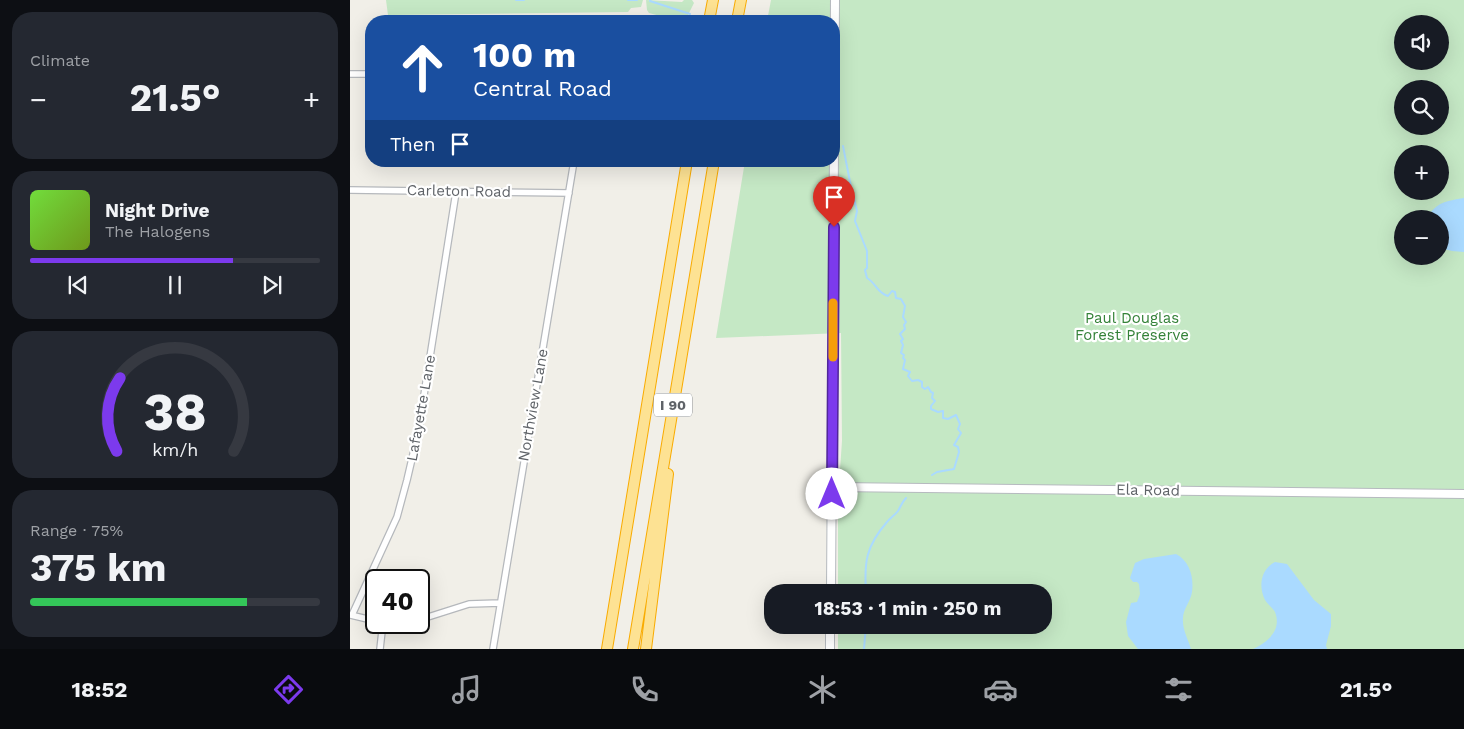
<!DOCTYPE html>
<html lang="en">
<head>
<meta charset="utf-8">
<style>
  body { margin:0; font-family:"Work Sans",sans-serif; background:#242831; color:#f1f3f6; height:100vh; display:flex; flex-direction:column; font-size:19px; white-space:nowrap }
  * { box-sizing:border-box; margin:0 }
  p { font-size:16px; color:#9ea1a6 }
  .icon { flex:none; width:28px; height:28px; fill:none; stroke:currentColor; stroke-width:2; stroke-linecap:round; stroke-linejoin:round }
  .map { position:relative; flex:1; overflow:hidden }
  .drawer { display:flex; flex-direction:column; gap:12px; padding:12px; background:#0d0f14; width:350px }
  .drawer>* { flex:none }
  .banner { position:absolute; left:15px; top:15px; width:475px; height:152px; border-radius:20px; box-shadow:0 5px 20px #0002; background:#1a4fa0; color:#fff; overflow:hidden }
  .tools { position:absolute; left:1044px; top:15px; display:grid; gap:10px }
  .tools a { display:grid; place-items:center; width:55px; height:55px; border-radius:50%; background:#171b24; box-shadow:0 5px 20px #0002; font-size:25px }
  .speed { position:absolute; left:15px; top:569px; display:flex; gap:10px; font-size:25px; font-weight:700; text-align:center }
  .speed>* { display:grid; place-content:center; width:65px; height:65px; border-radius:50%; background:#171b24; box-shadow:0 5px 20px #0002; line-height:1 }
  .speed .limit { border:2px solid #111; border-radius:8px; background:#fff; color:#111 }
  .pin { position:absolute; display:grid; place-items:center; width:42px; height:42px; color:#fff; margin:-51px -21px; border-radius:50% 50% 50% 0; rotate:-45deg; box-shadow:0 0 5px #0007 }
  .pin .icon { rotate:45deg }
  .me { position:absolute; width:55px; margin:-28px; rotate:0deg; stroke-linejoin:round; filter:drop-shadow(0 0 4px #0008) }
  .turn { display:flex; align-items:center; gap:18px; height:105px; padding:0 25px; font-size:22px }
  .turn .icon { width:65px; height:65px; stroke-width:2.5 }
  .turn b { display:block; font-size:35px; line-height:42px }
  .then { display:flex; align-items:center; height:48px; padding:0 25px; background:#0003; gap:10px; font-size:19px }
  .big { font-size:38px; font-weight:700; line-height:1.1 }
  .drawer .widget { flex:1; display:flex; flex-direction:column; justify-content:center; gap:8px; min-width:0; padding:0 18px; border-radius:20px; background:#242831 }
  .drawer .dial { align-items:center; gap:0 }
  .dial svg { height:130px; overflow:visible; fill:none; stroke:#363941; stroke-width:7; stroke-linecap:round; text-anchor:middle }
  .dial text { fill:#f1f3f6; stroke:none }
  .song { display:flex; align-items:center; gap:15px }
  .cover { width:60px; height:60px; border-radius:8px; background:linear-gradient(135deg,hsl(100 70% 55%),hsl(80 70% 35%)) }
  .played { height:5px; border-radius:2px; background:linear-gradient(90deg,#7c3aed 70%,#363941 70%) }
  .keys { display:flex; justify-content:space-around; direction:ltr }
  .heat { display:flex; justify-content:space-between; align-items:center; font-size:28px; direction:ltr }
  .charge { height:8px; border-radius:4px; background:linear-gradient(90deg,#34c759 75%,#363941 0) }
  .trip { position:absolute; left:414px; top:584px; width:288px; height:50px; border-radius:20px; background:#171b24; box-shadow:0 5px 20px #0002; font-weight:700; line-height:50px; text-align:center }
  .menu { display:flex; height:80px; justify-content:space-around; align-items:center; background:#090b0e; color:#9ea1a6 }
  .menu .icon { width:35px; height:35px }
  .menu .on { color:#7c3aed }
  .menu b { font-size:22px; color:#f1f3f6 }
  main { display:flex; flex:1; min-height:0 }
  .map>svg:first-child { display:block }
</style>
</head>
<body>
<main>
<section class="drawer">
<div class="widget"><p>Climate</p>
<div class="heat"><a>−</a><b class="big">21.5°</b><a>+</a></div>
</div>
<div class="widget">
<div class="song"><i class="cover"></i><div><b>Night Drive</b><p>The Halogens</p></div></div>
<div class="played"></div>
<div class="keys"><svg class="icon" aria-label="previous" viewBox="0 0 24 24"><path d="M18 5L8 12l10 7zM5 5v14"/></svg><svg class="icon" aria-label="pause" viewBox="0 0 24 24"><path d="M8 5v14M16 5v14"/></svg><svg class="icon" aria-label="next" viewBox="0 0 24 24"><path d="M6 5l10 7-10 7zM19 5v14"/></svg></div>
</div>
<div class="widget dial"><svg viewBox="0 0 100 80">
<path d="M14 69A42 42 0 1 1 86 69"/>
<path d="M14 69A42 42 0 0 1 16 24" stroke="#7c3aed"/>
<text x="50" y="56" font-size="32" font-weight="700">38</text>
<text x="50" y="72" font-size="11">km/h</text>
</svg></div>
<div class="widget"><p>Range · 75%</p><b class="big">375 km</b><div class="charge"></div></div>
</section>
<div class="map">
<svg width="1114" height="649" viewBox="0 0 1114 649">
  <rect width="100%" height="100%" fill="#f1efe8"/>
  <!-- green -->
  <path fill="#c5e8c5" fill-rule="evenodd" d="M 36,0 L 293,0 L 291,7 L 281,8 L 278,12 L 38,15 Z
    M 296,0 L 332,2 L 334,0 L 342,0 L 344,3 L 335,21 C 322,21 312,16 299,13 L 297,10 Z
    M 421,0 L 1114,0 L 1114,649 L 488,649 L 488,625 L 692,625 L 692,592 L 488,592 L 488,499 L 492,441 L 491,333 L 366,338 L 395,161 L 484,161 L 484,21 L 417,21 ZM 1052,24 L 1090,24 L 1090,61 L 1052,61 ZM 1052,89 L 1090,89 L 1090,126 L 1052,126 ZM 1052,154 L 1090,154 L 1090,191 L 1052,191 ZM 1052,219 L 1090,219 L 1090,256 L 1052,256 Z"/>
  <!-- water -->
  <path fill="#aadaff" d="M 1114,198 L 1114,252 L 1102,251 L 1090,248 L 1090,219 L 1077,219 C 1085,202 1097,201 1114,198 Z
    M 826,554 C 840,561 844,578 842,592 C 841,601 833,609 833,618 C 832,629 838,639 841,649 L 788,649 L 778,636 L 776,622 L 781,603 L 787,602 L 790,594 L 789,584 L 787,582 L 783,582 L 780,578 L 785,563 L 794,559 Z
    M 925,562 L 937,564 L 964,600 L 981,614 L 981,626 L 976,645 L 977,649 L 903,649 C 918,642 932,630 925,612 C 923,608 918,605 915,600 C 908,586 911,569 925,562 Z"/>
  <g fill="none" stroke-linecap="round" stroke-linejoin="round">
    <!-- stream -->
    <path stroke="#aadaff" stroke-width="2" d="M 166,0 L 174,0
      M 278,0 L 287,0
      M 300,1 L 340,14
      M 493,146 L 501,187
      M 503,195 L 507,211 L 505,221 L 517,251 L 517,268 L 515,270 L 517,278 C 526,283 527,293 538,296 L 542,291 L 545,292 L 546,298 L 551,299 L 555,306 L 553,317 L 556,322 L 554,325 L 555,329 L 550,334 L 553,339 L 551,341 L 553,345 L 551,353 L 554,355 L 553,358 L 555,360 L 553,369 L 560,372 L 558,376 L 562,381 L 568,380 L 572,382 L 572,387 L 575,389 L 578,387 L 581,392 L 583,393 L 582,398 L 585,401 L 581,406 L 581,409 L 588,412 L 593,411 L 593,418 L 598,419 L 606,415 L 610,424 L 608,429 L 611,433 L 604,445 L 608,447 L 609,452 L 604,469 L 587,472 L 582,475
      M 516,592 C 514,562 516,546 537,522 C 540,518 545,515 548,511 C 551,506 552,502 556,498
      M 514,649 L 516,625"/>
    <defs>
      <path id="street" d="M 0,74 L 21,74
        M 0,190 L 219,193
        M 0,615 L 26,621
        M 2,615 L 47,517 L 57,480 L 68,433 L 106,192
        M 69,618 L 78,617 L 119,604 L 150,603
        M 30,649 L 33,622
        M 143,649 L 224,161"/>
      <path id="secondary" d="M 482,487 L 1114,494
        M 481,592 L 485,0
        M 480,649 L 480,625"/>
      <path id="highway" d="M 359,21 L 363,0
        M 387,21 L 391,0
        M 257,649 L 337,161
        M 283,649 L 364,161
        M 296,649 L 318,474"/>
    </defs>
    <!-- street casing -->
    <use href="#street" stroke="#b5b8bc" stroke-width="8"/>
    <!-- secondary casing -->
    <use href="#secondary" stroke="#b6babf" stroke-width="10"/>
    <!-- highway casing -->
    <use href="#highway" stroke="#f9ab00" stroke-width="12"/>
    <!-- street -->
    <use href="#street" stroke="#fff" stroke-width="5.5"/>
    <!-- secondary -->
    <use href="#secondary" stroke="#fff" stroke-width="8"/>
    <!-- highway -->
    <use href="#highway" stroke="#fde293" stroke-width="10"/>
  </g>
  <g fill="none" stroke-linecap="round" stroke-linejoin="round">
    <defs>
      <path id="route" d="M 482,494 L 484,227"/>
    </defs>
    <!-- route casing -->
    <use href="#route" stroke="#51269a" stroke-width="12"/>
    <!-- route -->
    <use href="#route" stroke="#7c3aed" stroke-width="9"/>
    <!-- slow -->
    <path stroke="#f59e0b" stroke-width="9" d="M 483,357 L 483,303"/>
  </g>
  <g text-anchor="middle" dominant-baseline="central" stroke-width="4.5" stroke-linejoin="round" paint-order="stroke">
    <!-- shield labels -->
    <rect fill="#fff" stroke="#8f9295" stroke-width="1" x="304" y="393.5" width="38" height="23" rx="4"/>
    <g font-size="14" font-weight="bold" fill="#5f6368">
      <text x="323" y="405">I 90</text>
    </g>
    <!-- street labels -->
    <g font-size="15" fill="#5f6368" stroke="#fff">
      <text transform="translate(109 191) rotate(1)">Carleton Road</text>
      <text transform="translate(183 405) rotate(-80)">Northview Lane</text>
      <text transform="translate(71 408) rotate(-80)">Lafayette Lane</text>
      <text transform="translate(798 490) rotate(1)">Ela Road</text>
    </g>
    <!-- park labels -->
    <g font-size="15" fill="#348238" stroke="#fff">
      <text x="782" y="318">Paul Douglas<tspan x="782" dy="17">Forest Preserve</tspan></text>
    </g>
  </g>
</svg>
<div class="tools">
<a><svg class="icon" aria-label="sound" viewBox="0 0 24 24"><path d="M4 9h4l5-4v14l-5-4H4zM17 9q2 3 0 6"/></svg></a>
<a><svg class="icon" aria-label="search" viewBox="0 0 24 24"><circle cx="10" cy="10" r="6"/><path d="M15 15l6 6"/></svg></a>
<a>+</a>
<a>−</a>
</div>
<div class="speed"><div class="limit">40</div></div>
<div class="pin" style="left:484px;top:227px;background:#d93025"><svg class="icon" aria-label="arrive" viewBox="0 0 24 24"><path d="M6 21V4h12l-3 4 3 4H6"/></svg></div>
<svg class="me" style="left:482px;top:494px" viewBox="-20 -20 40 40"><circle r="19" fill="#fff"/><path d="M0-13L10 11 0 6-10 11z" fill="#7c3aed"/></svg>
<div class="trip">18:53 · 1 min · 250 m</div>
<div class="banner">
<div class="turn"><svg class="icon" aria-label="ahead" viewBox="0 0 24 24"><path d="M12 20V5M6 11l6-6 6 6"/></svg><div><b>100 m</b>Central Road</div></div>
<div class="then">Then<svg class="icon" aria-label="arrive" viewBox="0 0 24 24"><path d="M6 21V4h12l-3 4 3 4H6"/></svg></div>
</div>
</div>
</main>
<nav class="menu">
<b>18:52</b>
<svg class="icon on" aria-label="directions" viewBox="0 0 24 24"><path d="M12 3l9 9-9 9-9-9zM9 14v-3h6M13 9l2 2-2 2"/></svg>
<svg class="icon" aria-label="music" viewBox="0 0 24 24"><path d="M9 18V5l10-2v13"/><circle cx="6" cy="18" r="3"/><circle cx="16" cy="16" r="3"/></svg>
<svg class="icon" aria-label="phone" viewBox="0 0 24 24"><path d="M5 4h4l2 5-3 2q2 4 5 5l2-3 5 2v4C11 20 4 13 5 4z"/></svg>
<svg class="icon" aria-label="climate" viewBox="0 0 24 24"><path d="M12 3v18M4 7l16 10M4 17L20 7"/></svg>
<svg class="icon" aria-label="car" viewBox="0 0 24 24"><path d="M5 17H2v-5l4-1 3-4h7l3 4 3 1v5h-3M9 17h6M6 11h13"/><circle cx="7" cy="17" r="2"/><circle cx="17" cy="17" r="2"/></svg>
<svg class="icon" aria-label="filters" viewBox="0 0 24 24"><path d="M4 7h16M4 17h16"/><circle cx="9" cy="7" r="2"/><circle cx="15" cy="17" r="2"/></svg>
<b>21.5°</b>
</nav>
</body>
</html>
